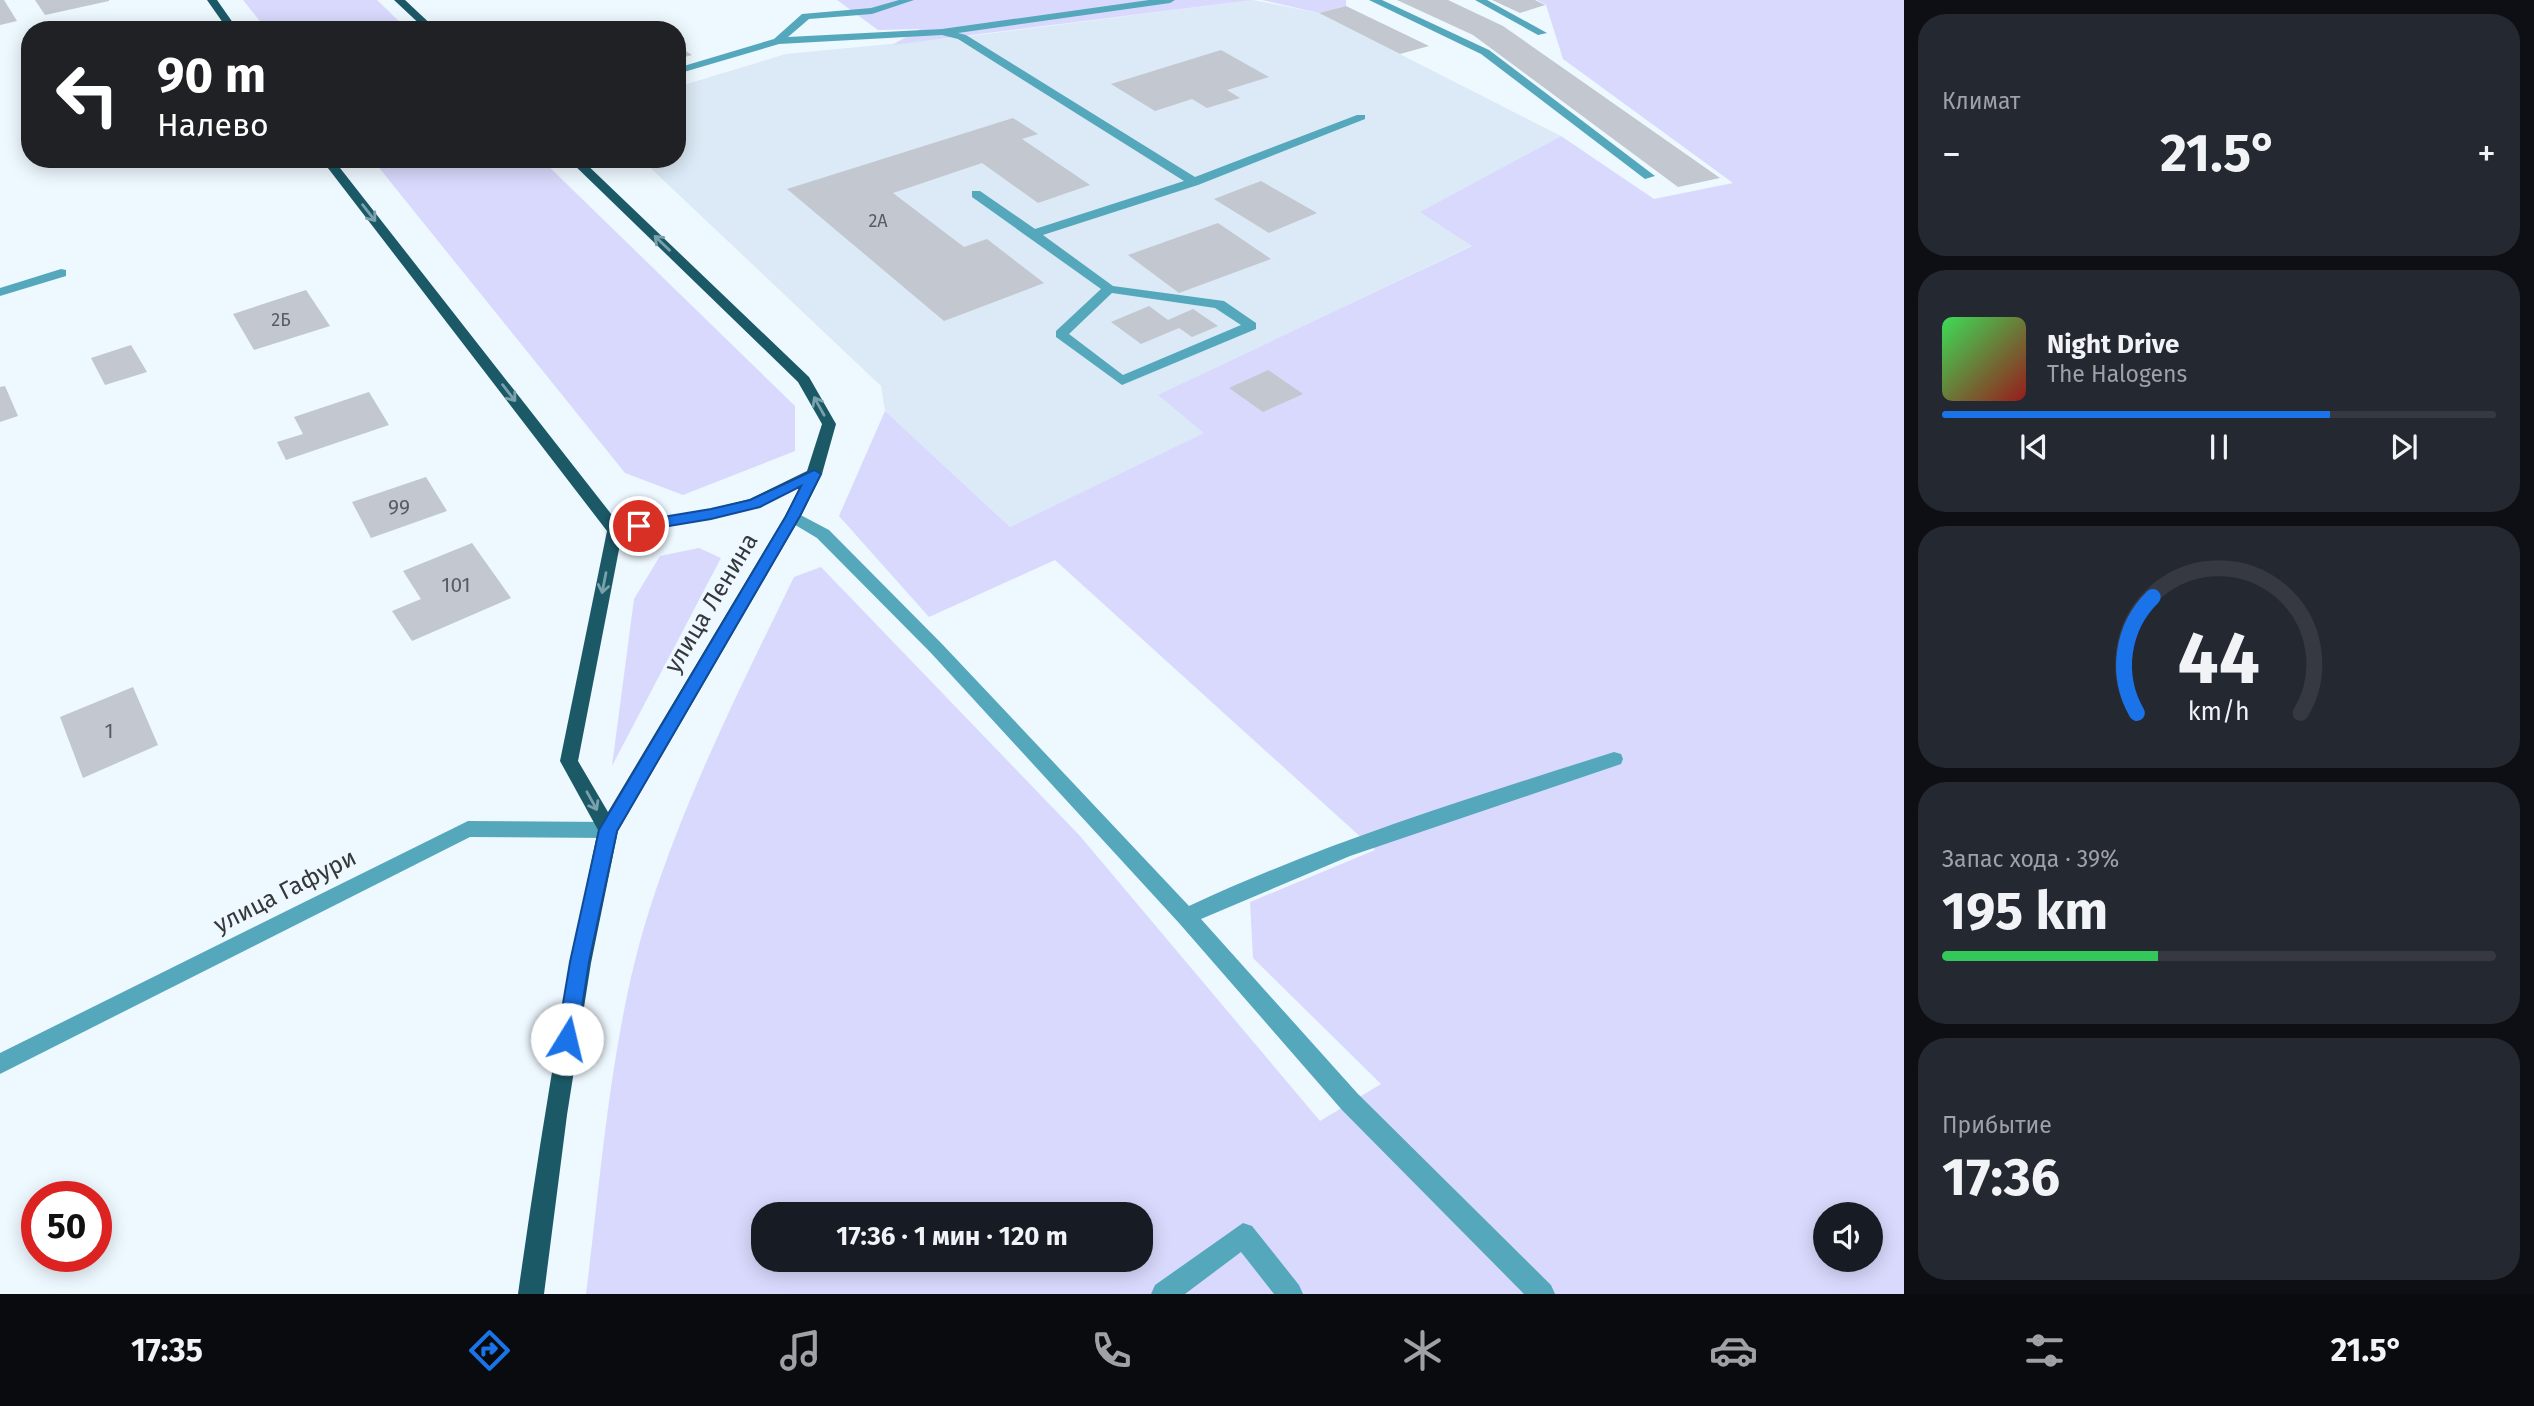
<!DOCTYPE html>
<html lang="ru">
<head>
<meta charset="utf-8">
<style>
  body { margin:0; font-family:"Fira Sans",sans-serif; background:#242831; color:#f1f3f6; height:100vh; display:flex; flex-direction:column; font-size:26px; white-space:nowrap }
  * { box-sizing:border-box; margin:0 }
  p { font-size:23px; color:#9ea1a6 }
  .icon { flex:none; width:38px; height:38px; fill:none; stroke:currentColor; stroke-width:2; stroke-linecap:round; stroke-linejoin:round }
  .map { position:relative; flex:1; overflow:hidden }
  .drawer { display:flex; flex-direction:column; gap:14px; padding:14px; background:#0d0f14; width:630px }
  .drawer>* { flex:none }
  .hud { position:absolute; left:21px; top:21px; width:665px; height:147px; border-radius:28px; box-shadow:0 4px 18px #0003; background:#202124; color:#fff; overflow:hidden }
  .controls { position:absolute; left:1813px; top:1202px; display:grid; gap:14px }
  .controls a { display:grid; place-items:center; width:70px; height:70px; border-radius:50%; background:#171b24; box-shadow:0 4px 18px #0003; font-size:35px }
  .speed { position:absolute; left:21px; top:1181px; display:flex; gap:14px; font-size:35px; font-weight:700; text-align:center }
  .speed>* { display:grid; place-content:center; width:91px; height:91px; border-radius:50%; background:#171b24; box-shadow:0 4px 18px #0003; line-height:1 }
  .speed .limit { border:10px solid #d22; background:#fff; color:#111 }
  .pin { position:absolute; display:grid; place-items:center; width:60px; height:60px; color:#fff; margin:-30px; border:4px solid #fff; border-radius:50%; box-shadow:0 2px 7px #0007 }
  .me { position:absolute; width:77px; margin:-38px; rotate:9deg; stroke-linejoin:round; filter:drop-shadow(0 0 5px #0008) }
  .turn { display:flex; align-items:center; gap:24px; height:147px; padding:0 21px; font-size:32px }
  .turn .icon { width:91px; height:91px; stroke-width:2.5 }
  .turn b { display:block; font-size:49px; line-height:60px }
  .big { font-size:52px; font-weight:700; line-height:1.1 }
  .drawer .widget { flex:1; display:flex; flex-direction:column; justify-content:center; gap:10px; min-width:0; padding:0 24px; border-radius:28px; background:#242831 }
  .drawer .dial { align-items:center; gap:0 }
  .dial svg { height:182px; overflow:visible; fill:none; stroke:#363941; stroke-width:7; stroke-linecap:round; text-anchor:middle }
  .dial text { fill:#f1f3f6; stroke:none }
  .song { display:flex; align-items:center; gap:21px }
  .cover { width:84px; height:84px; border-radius:10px; background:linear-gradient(135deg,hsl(130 70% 55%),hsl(0 70% 35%)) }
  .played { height:7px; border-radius:4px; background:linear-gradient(90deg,#1a73e8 70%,#363941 70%) }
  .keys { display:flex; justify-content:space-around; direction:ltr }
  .heat { display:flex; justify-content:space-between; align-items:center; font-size:38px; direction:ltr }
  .charge { height:10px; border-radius:5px; background:linear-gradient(90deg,#34c759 39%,#363941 0) }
  .trip { position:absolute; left:751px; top:1202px; width:402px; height:70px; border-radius:28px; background:#171b24; box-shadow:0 4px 18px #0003; font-weight:700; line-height:70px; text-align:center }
  .dock { display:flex; height:112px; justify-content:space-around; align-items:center; background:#090b0e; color:#9ea1a6 }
  .dock .icon { width:49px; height:49px }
  .dock .on { color:#1a73e8 }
  .dock b { font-size:32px; color:#f1f3f6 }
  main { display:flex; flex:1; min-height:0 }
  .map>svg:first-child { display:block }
</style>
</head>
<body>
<main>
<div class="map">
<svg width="1904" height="1294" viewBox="0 0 1904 1294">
  <rect width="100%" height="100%" fill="#eef8ff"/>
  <!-- built -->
  <path fill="#dbeaf6" d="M 1253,0 L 1319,13 L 1561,136 L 1421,212 L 1473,245 L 1159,395 L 1205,433 L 1010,527 L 885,411 L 881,386 L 641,159 L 677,159 L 677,87 L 786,54 L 962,37 Z"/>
  <!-- green -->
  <path fill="#d9d9fd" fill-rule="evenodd" d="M 243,0 L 377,0 L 408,30 L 267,30 Z
    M 837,0 L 1253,0 L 892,45 L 920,29 L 878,30 Z
    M 1262,0 L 1346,0 L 1346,6 L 1319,13 Z
    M 1537,0 L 1904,0 L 1904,1294 L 586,1294 C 602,1168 611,1029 650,908 C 687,793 741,686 794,577 L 821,567 L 1080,836 L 1320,1121 L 1381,1084 L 1253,958 L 1250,902 L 1375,850 L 1055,560 L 929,617 L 839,516 L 885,411 L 1010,527 L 1204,433 L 1158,395 L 1472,246 L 1420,212 L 1561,136 L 1654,199 L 1733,183 L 1563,59 L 1546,5 ZM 763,1214 L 1141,1214 L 1141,1260 L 763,1260 ZM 1825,1214 L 1871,1214 L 1871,1260 L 1825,1260 Z
    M 372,159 L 541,159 L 795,406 L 795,451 L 683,495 L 625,473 Z
    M 699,548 L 721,558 L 612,766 L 634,599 L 660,556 Z"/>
  <!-- building -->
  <path fill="#c2c7d0" d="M 0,0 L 4,0 L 17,21 L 0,25 Z
    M 35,0 L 109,0 L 109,1 L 45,15 Z
    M 1397,0 L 1448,0 L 1503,26 L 1720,178 L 1678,187 L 1473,35 Z
    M 1492,0 L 1535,0 L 1545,5 L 1520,13 Z
    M 1346,6 L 1429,46 L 1400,54 L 1319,13 Z
    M 120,21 L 125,30 L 86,30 L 86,29 Z
    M 677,45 L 692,55 L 677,59 Z
    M 1221,50 L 1269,77 L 1227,90 L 1240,98 L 1207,108 L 1192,99 L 1155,111 L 1111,84 Z
    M 1013,118 L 1038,134 L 1022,139 L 1090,185 L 1038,203 L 982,163 L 893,193 L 964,247 L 987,239 L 1044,283 L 944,321 L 787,189 Z
    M 1261,181 L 1317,213 L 1269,233 L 1214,199 Z
    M 1218,223 L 1271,259 L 1179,293 L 1128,255 Z
    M 306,290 L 330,326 L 254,350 L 233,314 Z
    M 1149,306 L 1168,320 L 1193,309 L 1218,326 L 1192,337 L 1179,328 L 1141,344 L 1111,322 Z
    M 131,345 L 147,372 L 105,385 L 91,358 Z
    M 1268,370 L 1303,394 L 1263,412 L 1229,388 Z
    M 5,386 L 18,416 L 0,422 L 0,387 Z
    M 369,392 L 389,425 L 286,460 L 277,442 L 303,434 L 294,417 Z
    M 426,477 L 447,511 L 371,538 L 352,502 Z
    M 472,543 L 511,598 L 412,641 L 392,611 L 421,599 L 403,571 Z
    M 133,687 L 158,745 L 83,778 L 60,717 Z"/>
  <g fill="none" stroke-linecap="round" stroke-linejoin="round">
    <!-- minor -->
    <path fill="#55a8bc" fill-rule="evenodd" d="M 899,0 L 914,0 L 872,14 L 809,19 L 788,37 L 942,29 L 1149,0 L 1175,0 L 1170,3 L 958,33 L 966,35 L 1195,177 L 1357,115 L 1365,115 L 1365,119 L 1198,185 L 1043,235 L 1113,286 L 1224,301 L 1256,323 L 1256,329 L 1122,385 L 1056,337 L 1056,331 L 1101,289 L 972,197 L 972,191 L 980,191 L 1035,229 L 1184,181 L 958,39 L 942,35 L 779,44 L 677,74 L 677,68 L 774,39 L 802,14 L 871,8 ZM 1112,293 L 1215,308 L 1241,325 L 1123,375 L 1069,334 Z
      M 1369,0 L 1382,0 L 1489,50 L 1655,176 L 1645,179 L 1481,54 Z
      M 1475,0 L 1487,0 L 1547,33 L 1538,35 Z
      M 61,269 L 66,270 L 66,276 L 0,296 L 0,288 Z
      M 793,511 L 829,530 L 943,645 L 1189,906 C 1326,842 1470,798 1614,752 L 1621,754 L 1623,759 L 1621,764 L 1350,856 L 1201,919 L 1358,1094 L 1551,1285 L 1555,1294 L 1524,1294 L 1342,1110 L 1179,923 L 931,653 L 817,538 L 787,520 L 785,516 L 787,512 Z
      M 468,821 L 608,822 L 615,824 L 618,830 L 615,836 L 608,838 L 470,837 L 0,1074 L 0,1053 Z
      M 1243,1223 L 1252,1226 L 1299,1285 L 1303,1294 L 1274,1294 L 1241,1252 L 1185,1294 L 1151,1294 L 1155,1285 Z"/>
    <!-- major -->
    <path fill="#1c5967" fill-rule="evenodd" d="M 207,0 L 217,0 L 238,30 L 228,30 Z
      M 394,0 L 405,0 L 437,30 L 426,30 Z
      M 321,159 L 333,159 L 619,524 L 711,509 L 750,499 L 807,471 L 822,424 L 798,382 L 568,159 L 581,159 L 809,377 L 836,424 L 822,474 L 801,516 L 618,831 L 591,963 L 567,1115 L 544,1294 L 518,1294 C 540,1138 565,984 598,830 L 560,761 L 607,531 ZM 800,487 L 785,516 L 608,812 L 578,761 L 622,534 L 711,519 L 755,508 Z"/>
  </g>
  <!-- one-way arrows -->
  <defs><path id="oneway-shaft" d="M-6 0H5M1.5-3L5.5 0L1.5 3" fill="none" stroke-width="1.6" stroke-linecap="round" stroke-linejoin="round" transform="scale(1.75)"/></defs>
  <g stroke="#7aa1ab">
    <use href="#oneway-shaft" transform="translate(369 213) rotate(52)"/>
    <use href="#oneway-shaft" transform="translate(662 243) rotate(-136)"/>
    <use href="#oneway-shaft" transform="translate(509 393) rotate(52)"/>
    <use href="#oneway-shaft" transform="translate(819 406) rotate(-119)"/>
    <use href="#oneway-shaft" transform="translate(604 583) rotate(101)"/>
    <use href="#oneway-shaft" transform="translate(592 801) rotate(61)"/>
  </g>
  <!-- route -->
  <path fill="#1a73e8" stroke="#114b97" stroke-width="2" d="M 814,470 L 821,474 L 800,516 L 617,831 L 589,962 L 577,1039 L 574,1045 L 567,1048 L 560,1045 L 557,1039 L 570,962 L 599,830 L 786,516 L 801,486 L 760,507 L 711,519 L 639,531 L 631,526 L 639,521 L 711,509 L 750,500 Z"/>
  <g text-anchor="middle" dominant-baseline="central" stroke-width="6" stroke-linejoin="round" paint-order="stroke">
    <!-- far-number labels -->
    <g font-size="18" fill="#595c61">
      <text x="878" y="221">2А</text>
      <text x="281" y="320">2Б</text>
    </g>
    <!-- number labels -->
    <g font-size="21" fill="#595c61">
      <text x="399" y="507">99</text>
      <text x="456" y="585">101</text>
      <text x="109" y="731">1</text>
    </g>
    <!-- street labels -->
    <g font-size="24" fill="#36393c" stroke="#eef8ff">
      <text transform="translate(711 603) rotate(-59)">улица Ленина</text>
      <text transform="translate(285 891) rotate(-27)">улица Гафури</text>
    </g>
  </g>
</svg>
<div class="controls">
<a><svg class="icon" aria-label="sound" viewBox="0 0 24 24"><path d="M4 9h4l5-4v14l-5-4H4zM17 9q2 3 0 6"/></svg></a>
</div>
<div class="speed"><div class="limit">50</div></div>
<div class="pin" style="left:639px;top:526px;background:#d93025"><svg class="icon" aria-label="arrive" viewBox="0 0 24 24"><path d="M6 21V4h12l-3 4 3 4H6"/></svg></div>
<svg class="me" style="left:567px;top:1039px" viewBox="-20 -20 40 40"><circle r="19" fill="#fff"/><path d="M0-13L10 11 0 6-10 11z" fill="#1a73e8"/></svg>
<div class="trip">17:36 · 1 мин · 120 m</div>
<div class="hud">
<div class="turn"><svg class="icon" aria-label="left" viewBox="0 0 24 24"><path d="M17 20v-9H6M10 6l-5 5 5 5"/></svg><div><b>90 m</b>Налево</div></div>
</div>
</div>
<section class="drawer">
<div class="widget"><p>Климат</p>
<div class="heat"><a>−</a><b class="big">21.5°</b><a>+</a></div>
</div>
<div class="widget">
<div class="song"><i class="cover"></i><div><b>Night Drive</b><p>The Halogens</p></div></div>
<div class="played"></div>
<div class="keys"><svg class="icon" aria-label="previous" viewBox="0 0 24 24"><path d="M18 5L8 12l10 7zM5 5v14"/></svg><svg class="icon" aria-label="pause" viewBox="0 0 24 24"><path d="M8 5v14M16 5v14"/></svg><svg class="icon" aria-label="next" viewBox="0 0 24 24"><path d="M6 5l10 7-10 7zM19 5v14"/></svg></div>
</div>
<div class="widget dial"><svg viewBox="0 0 100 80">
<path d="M14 69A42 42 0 1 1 86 69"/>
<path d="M14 69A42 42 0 0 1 21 18" stroke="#1a73e8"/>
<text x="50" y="56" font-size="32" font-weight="700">44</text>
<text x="50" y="72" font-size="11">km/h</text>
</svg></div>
<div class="widget"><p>Запас хода · 39%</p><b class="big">195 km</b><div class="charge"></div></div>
<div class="widget"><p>Прибытие</p><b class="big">17:36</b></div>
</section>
</main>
<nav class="dock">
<b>17:35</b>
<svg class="icon on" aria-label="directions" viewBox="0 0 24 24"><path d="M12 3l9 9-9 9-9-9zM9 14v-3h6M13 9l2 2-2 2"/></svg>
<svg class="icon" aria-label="music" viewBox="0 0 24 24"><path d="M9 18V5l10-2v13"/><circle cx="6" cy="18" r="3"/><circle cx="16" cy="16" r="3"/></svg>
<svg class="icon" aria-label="phone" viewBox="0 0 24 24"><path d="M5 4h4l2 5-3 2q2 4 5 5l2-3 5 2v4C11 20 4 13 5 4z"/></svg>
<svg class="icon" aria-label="climate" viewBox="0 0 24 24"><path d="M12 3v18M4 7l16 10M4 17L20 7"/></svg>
<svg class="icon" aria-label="car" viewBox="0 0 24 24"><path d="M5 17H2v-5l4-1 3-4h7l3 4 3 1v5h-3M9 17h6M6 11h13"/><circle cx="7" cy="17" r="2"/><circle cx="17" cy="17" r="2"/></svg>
<svg class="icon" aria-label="filters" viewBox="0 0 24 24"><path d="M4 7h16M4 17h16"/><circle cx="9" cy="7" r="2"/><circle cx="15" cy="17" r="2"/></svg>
<b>21.5°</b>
</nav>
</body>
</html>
